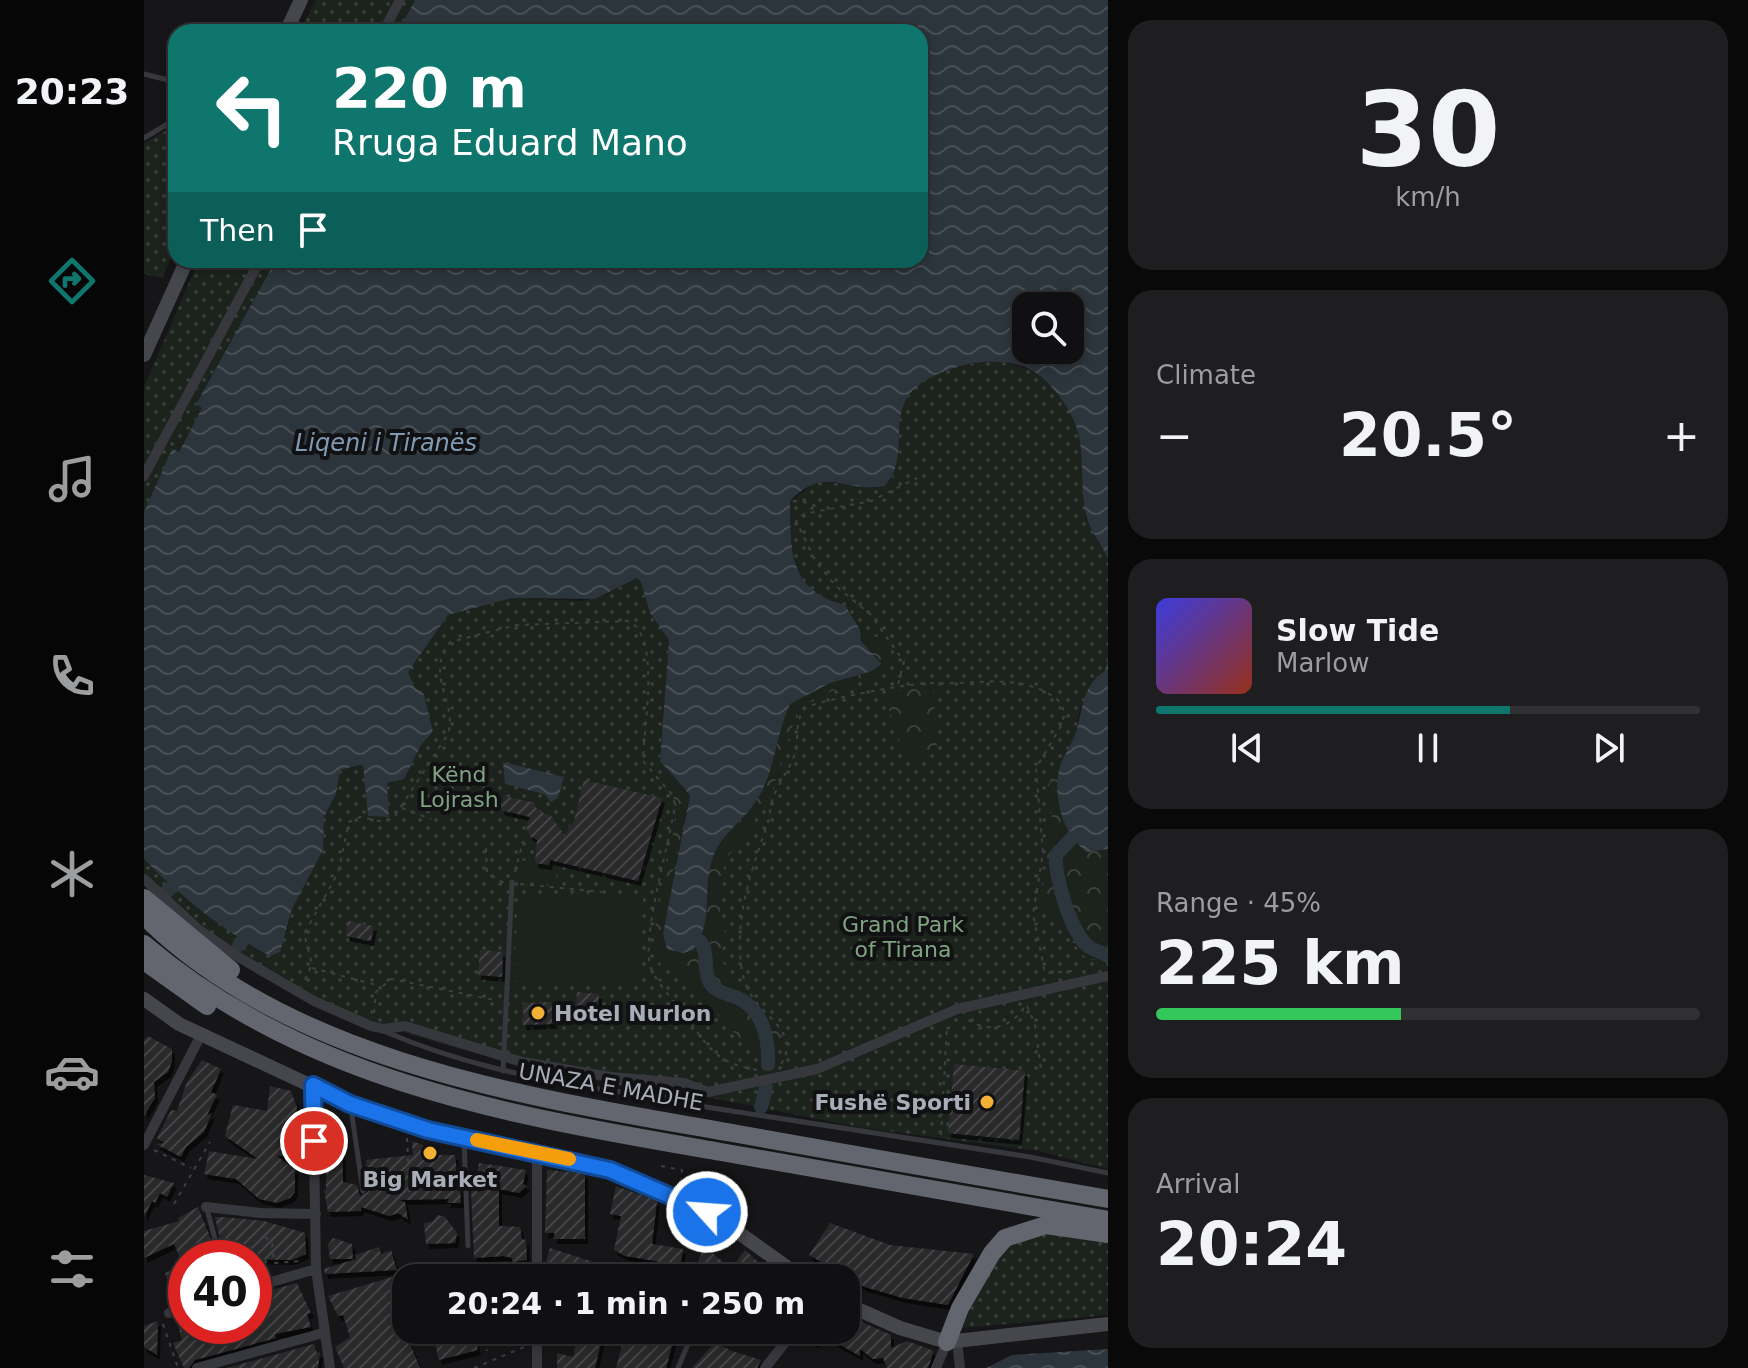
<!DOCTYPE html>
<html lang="en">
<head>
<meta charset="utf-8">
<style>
  body { margin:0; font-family:"DejaVu Sans",sans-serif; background:#1e1e20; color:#f1f3f6; height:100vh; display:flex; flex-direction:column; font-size:30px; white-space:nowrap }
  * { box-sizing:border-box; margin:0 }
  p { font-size:26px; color:#9c9d9f }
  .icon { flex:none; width:44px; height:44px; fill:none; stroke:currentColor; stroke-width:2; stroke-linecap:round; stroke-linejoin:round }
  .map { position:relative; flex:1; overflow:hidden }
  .sheet { display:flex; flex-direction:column; gap:20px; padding:20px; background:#09090a; width:640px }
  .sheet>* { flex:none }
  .guide { position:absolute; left:24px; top:24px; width:760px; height:244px; border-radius:24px; box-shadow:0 4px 12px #0003,0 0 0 2px #303032; background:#0f766e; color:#fff; overflow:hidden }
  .tools { position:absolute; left:868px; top:292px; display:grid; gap:16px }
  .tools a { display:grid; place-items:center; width:72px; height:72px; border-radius:16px; background:#101012; box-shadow:0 4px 12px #0003,0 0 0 2px #303032; font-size:40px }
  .speed { position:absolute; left:24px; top:1240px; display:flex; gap:16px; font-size:40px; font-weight:700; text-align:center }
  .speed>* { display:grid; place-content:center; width:104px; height:104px; border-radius:50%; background:#101012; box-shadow:0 4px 12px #0003,0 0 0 2px #303032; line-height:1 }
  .speed .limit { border:12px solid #d22; background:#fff; color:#111 }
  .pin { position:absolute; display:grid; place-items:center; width:68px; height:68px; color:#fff; margin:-34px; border:4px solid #fff; border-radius:50%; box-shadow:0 2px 8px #0007 }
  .me { position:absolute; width:88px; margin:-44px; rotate:296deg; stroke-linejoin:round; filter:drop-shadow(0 0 6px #0008) }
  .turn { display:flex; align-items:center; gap:28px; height:168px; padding:0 32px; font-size:36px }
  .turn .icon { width:104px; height:104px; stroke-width:2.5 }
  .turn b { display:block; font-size:56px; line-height:68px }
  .then { display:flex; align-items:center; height:76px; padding:0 32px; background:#0003; gap:16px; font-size:30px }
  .big { font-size:60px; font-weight:700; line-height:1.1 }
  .sheet .tile { flex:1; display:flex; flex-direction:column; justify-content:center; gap:12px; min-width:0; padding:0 28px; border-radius:24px; background:#1e1e20 }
  .sheet .dial { align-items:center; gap:0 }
  .dial b { font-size:104px; line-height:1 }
  .song { display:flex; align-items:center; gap:24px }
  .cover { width:96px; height:96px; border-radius:12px; background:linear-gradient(135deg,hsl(240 70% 55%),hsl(10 70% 35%)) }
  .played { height:8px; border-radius:4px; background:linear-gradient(90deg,#0f766e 65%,#303032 65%) }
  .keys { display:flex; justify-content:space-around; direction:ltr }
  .heat { display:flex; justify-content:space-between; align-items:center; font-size:44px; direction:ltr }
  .charge { height:12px; border-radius:6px; background:linear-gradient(90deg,#34c759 45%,#303032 0) }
  .trip { position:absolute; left:248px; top:1264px; width:468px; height:80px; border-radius:24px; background:#101012; box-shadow:0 4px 12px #0003,0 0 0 2px #303032; font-weight:700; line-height:80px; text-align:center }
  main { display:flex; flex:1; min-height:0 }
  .tab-bar { display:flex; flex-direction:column; width:144px; justify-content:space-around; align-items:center; background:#060607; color:#9c9d9f }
  .tab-bar .icon { width:56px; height:56px }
  .tab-bar .active { color:#0f766e }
  .tab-bar b { font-size:36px; color:#f1f3f6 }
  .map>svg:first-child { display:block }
</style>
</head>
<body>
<main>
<nav class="tab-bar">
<b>20:23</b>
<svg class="icon active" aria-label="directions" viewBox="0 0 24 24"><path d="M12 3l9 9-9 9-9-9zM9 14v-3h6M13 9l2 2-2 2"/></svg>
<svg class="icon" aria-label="music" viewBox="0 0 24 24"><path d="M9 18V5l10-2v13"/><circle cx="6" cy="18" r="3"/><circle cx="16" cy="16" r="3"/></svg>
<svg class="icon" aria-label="phone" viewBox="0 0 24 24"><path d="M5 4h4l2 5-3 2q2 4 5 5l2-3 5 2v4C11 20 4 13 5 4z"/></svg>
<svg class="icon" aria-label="climate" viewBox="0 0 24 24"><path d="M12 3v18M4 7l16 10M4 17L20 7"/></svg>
<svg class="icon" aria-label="car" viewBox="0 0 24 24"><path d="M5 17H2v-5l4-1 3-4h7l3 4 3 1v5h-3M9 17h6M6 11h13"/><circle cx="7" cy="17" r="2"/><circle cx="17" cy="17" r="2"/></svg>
<svg class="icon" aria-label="filters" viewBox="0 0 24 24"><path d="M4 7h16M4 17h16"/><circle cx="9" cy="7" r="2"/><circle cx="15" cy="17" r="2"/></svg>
</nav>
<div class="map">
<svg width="964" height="1368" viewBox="0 0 964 1368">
  <defs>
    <pattern id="grass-dots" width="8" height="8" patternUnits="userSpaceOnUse" patternTransform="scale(2)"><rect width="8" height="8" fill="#1c231d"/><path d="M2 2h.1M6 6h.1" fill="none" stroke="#3a403c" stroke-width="1.8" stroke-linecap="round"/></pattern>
    <pattern id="forest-crowns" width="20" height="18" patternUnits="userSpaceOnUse" patternTransform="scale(2)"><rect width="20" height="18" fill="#1c231d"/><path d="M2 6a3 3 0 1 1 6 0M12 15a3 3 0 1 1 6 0" fill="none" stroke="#3a403c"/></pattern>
    <pattern id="water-waves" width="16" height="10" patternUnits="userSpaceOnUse" patternTransform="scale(2)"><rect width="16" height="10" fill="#2c353c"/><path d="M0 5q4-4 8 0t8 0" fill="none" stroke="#485056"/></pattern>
    <pattern id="building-hatch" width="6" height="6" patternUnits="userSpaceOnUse" patternTransform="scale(2)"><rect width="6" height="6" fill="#29292c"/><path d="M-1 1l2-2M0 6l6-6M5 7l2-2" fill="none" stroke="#454548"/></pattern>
    <filter id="shadow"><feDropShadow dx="3" dy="5" stdDeviation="0" flood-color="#0009"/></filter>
  </defs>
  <rect width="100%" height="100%" fill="#161618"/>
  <!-- grass -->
  <path fill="url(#grass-dots)" d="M 172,0 L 271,0 L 254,32 L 155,32 Z
    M 32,125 L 32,247 L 18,278 L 0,274 L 0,143 Z
    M 55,260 L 132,260 L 52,403 L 59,407 L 34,452 L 28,450 L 0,512 L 0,387 Z
    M 858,361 L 894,372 L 925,406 L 936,432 L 942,519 L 964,559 L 964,659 L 961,671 L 936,708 L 932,733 L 915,769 L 913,790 L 959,851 L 964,849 L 964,1169 L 895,1151 L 720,1128 L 506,1086 L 486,1087 C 347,1060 210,1030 89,952 C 57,932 29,901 0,877 L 0,859 L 41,899 L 112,948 L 143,931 L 148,909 L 179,850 L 180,817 L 192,794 L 195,770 L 220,763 L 224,816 L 245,817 L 243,784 L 260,779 L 277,745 L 289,733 L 280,694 L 271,688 L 264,672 L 304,615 L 368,598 L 439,601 L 461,595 L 493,578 L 497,582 L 506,613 L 525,640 L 516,760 L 526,773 L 565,910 L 562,889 L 641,716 L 727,654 L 701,605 C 644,590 647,552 646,501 L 674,481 L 730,488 L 740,486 C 753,475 753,462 754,446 C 755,435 755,421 758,409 C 770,370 823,363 858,361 Z
    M 892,1232 L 964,1241 L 964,1315 L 817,1328 L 851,1253 Z"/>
  <!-- forest -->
  <path fill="url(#forest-crowns)" d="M 716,630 L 742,641 L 750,659 L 740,674 L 692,689 L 655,706 L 629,788 L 600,839 L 581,859 L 575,922 L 585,939 L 573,955 L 637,1035 L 637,1044 L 629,1051 L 603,1046 L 541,980 L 516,965 L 510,931 L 534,808 L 518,773 L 526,773 L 546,795 L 529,871 L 549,950 C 570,921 557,889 569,856 C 578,834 602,819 614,798 C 631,770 632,734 646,704 L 686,683 L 728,671 C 727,655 717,646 716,630 Z
    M 789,687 L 793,747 L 784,759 L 762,760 L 740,695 L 766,688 Z
    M 915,769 C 911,802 927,824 943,852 L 964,849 L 964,956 L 944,961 L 897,903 L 908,817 L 903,786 Z"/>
  <!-- garden -->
  <path fill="#1c231d" d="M 376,860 L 414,867 L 411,886 L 373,879 Z
    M 374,894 L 499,899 L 495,986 L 370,981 Z"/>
  <!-- water -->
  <path fill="url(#water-waves)" fill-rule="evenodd" d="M 271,0 L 964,0 L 964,559 C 958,545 945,529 942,515 C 932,458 950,434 906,385 C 888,365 869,361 841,362 C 817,364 787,373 769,390 C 743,416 767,462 740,486 C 702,494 681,464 646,501 C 647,552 644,590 701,605 L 716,630 L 717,641 L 737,664 L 728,671 L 686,683 L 646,704 C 632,734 631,770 614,798 C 602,819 577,834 569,857 C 557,891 571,920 549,950 L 539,953 L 523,949 L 519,934 L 546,795 L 516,761 L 525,640 L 506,613 L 497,582 L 493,578 L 451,599 L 368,598 L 304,615 L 264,672 L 271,688 L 280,694 L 289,732 L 277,745 L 260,779 L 243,783 L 245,817 L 224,816 L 219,764 L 196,770 L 192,794 L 180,817 L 179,850 L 148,909 L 136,952 L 126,956 C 80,931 36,897 0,859 L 0,512 L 28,449 L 35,452 L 58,408 L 52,404 L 132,260 L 776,260 L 776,32 L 254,32 ZM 926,306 L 926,350 L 882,350 L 882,306 Z
    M 964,659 L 964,849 L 943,852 C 918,835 908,794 916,766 C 920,754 928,744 932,732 C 939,710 938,685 961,671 Z
    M 359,762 L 420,777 L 414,798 L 407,802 L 400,794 L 361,784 Z
    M 964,1349 L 964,1368 L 842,1368 L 868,1355 Z"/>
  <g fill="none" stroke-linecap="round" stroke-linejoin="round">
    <!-- canal -->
    <path stroke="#2c353c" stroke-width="14" d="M 928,838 L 912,855 C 910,876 928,938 947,948 C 953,952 958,952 964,956
      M 21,893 L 28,887
      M 556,941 C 566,955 558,969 566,983 C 573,993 584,994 594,998 C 619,1010 625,1039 624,1064
      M 95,945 L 99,940
      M 617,1107 L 622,1088"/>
  </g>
  <!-- building -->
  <path fill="url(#building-hatch)" filter="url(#shadow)" d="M 440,780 L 518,798 L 494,881 L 406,860 L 405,865 L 391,863 L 393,840 L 386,836 L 382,827 L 386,817 L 357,810 L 360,796 L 387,802 L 395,811 L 407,816 L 422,838 L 425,824 L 429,825 Z
    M 204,921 L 230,926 L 227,941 L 202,936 Z
    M 336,950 L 359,952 L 358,977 L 334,975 Z
    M 433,992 L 455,994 L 454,1016 L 431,1014 Z
    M 409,1002 L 410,1024 L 379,1025 L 379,1003 Z
    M 4,1036 L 28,1049 L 28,1061 L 24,1072 L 10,1082 L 11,1098 L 0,1116 L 0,1040 Z
    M 58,1060 L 77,1069 L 67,1092 L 73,1095 L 63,1115 L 68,1113 L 60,1132 L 42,1147 L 37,1157 L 12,1144 L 20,1143 L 13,1138 L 27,1110 L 33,1111 L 43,1082 Z
    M 810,1064 L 881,1071 L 875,1140 L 804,1133 Z
    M 126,1086 L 147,1091 L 153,1107 L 153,1156 L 133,1156 L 151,1170 L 151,1192 L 146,1198 L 133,1203 L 115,1199 L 92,1179 L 60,1174 L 65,1151 L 114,1159 L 81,1136 L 89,1105 L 123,1111 Z
    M 180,1123 L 198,1130 L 199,1182 L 213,1185 L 216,1196 L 224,1192 L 222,1160 L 269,1155 L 268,1141 L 292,1150 L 293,1155 L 311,1155 L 313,1173 L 286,1183 L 316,1188 L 317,1203 L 303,1203 L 305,1199 L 255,1200 L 261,1202 L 264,1220 L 254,1213 L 245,1216 L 217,1207 L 217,1211 L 184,1212 L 180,1190 L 182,1190 L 182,1168 L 178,1161 Z
    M 335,1163 L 382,1170 L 379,1184 L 383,1186 L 375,1193 L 355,1189 L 355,1226 L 376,1227 L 378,1239 L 382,1240 L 383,1260 L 368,1262 L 368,1258 L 360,1256 L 330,1258 L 327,1190 L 336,1192 L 332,1180 Z
    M 403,1170 L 441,1173 L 441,1239 L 409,1239 L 411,1233 L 401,1233 Z
    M 0,1175 L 30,1183 L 23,1197 L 16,1193 L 11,1203 L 8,1201 L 0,1217 Z
    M 472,1186 L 513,1201 L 508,1244 L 539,1249 L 535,1274 L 515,1269 L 517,1262 L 481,1256 L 470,1250 L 477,1216 L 466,1214 Z
    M 54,1207 L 69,1244 L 76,1240 L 71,1217 L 79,1217 L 120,1221 L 161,1233 L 162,1254 L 148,1260 L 36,1258 L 30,1244 L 0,1258 L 0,1231 L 35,1221 L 34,1218 Z
    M 294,1215 L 301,1217 L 313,1233 L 311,1243 L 282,1244 L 280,1223 L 288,1222 Z
    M 686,1223 L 746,1245 L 830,1254 L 804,1305 L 759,1298 L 721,1287 L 665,1255 Z
    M 189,1238 L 208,1244 L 209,1259 L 186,1259 L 184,1245 Z
    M 235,1247 L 237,1254 L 247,1250 L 253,1270 L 181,1274 L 180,1269 L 212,1259 L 211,1255 Z
    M 406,1248 L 493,1276 L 493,1278 L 431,1278 L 401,1266 Z
    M 601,1250 L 632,1278 L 547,1278 L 558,1252 L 570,1254 L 587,1269 Z
    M 291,1264 L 295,1267 L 306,1264 L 309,1276 L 278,1278 L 275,1269 Z
    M 42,1265 L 42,1300 L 30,1303 L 21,1273 Z
    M 255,1275 L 257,1280 L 262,1278 L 262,1330 L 269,1330 L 272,1338 L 265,1341 L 276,1368 L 200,1368 L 191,1347 L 206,1337 L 199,1315 L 194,1316 L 184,1296 Z
    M 153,1283 L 167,1313 L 163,1314 L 167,1327 L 131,1334 L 132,1338 L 51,1360 L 45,1368 L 40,1368 L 29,1343 L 38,1340 L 32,1319 L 42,1316 L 42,1326 L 110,1326 L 110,1295 Z
    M 702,1315 L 747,1335 L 747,1348 L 763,1341 L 790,1351 L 784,1368 L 743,1368 L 739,1358 L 729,1359 L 716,1349 L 716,1356 L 680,1336 L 671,1343 L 659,1331 L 702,1330 Z
    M 14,1321 L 13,1355 L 0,1347 L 0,1326 Z
    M 294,1330 L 329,1330 L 334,1350 L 295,1360 L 288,1332 Z
    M 435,1330 L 460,1330 L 451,1368 L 413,1368 L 413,1353 L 429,1357 Z
    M 486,1330 L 529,1330 L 531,1335 L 522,1368 L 472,1368 L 480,1337 L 484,1338 Z
    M 571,1342 L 588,1351 L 617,1360 L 613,1368 L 548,1368 Z
    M 170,1344 L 173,1353 L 176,1352 L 174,1368 L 83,1368 Z"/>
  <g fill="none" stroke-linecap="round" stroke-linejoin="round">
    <!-- path -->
    <path stroke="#3d3f44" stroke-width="2" stroke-dasharray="4 6" stroke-linecap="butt" d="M 22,199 L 32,183
      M 649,501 L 667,503 L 675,509
      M 754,684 L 760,662 L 727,615 L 692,586 L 672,562 L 652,521 L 660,514 L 727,501 L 773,478
      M 258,808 L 287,819
      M 342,848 L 343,873 L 360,883
      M 371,872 L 379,841
      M 376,884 L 458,892
      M 168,968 L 236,986
      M 161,980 L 168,964 L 160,934 L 194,873 L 205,822 L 216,817 L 240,822 L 251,816 L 304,734 C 314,703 280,675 306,642 L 372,625 L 484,621 C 518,635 499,730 499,761 L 529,796 L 531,805 C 526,841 496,941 507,968 C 514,986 531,1001 543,1017 C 565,1049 573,1063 613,1070
      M 883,1006 L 891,1024 L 897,1070
      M 230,1013 L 232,992 L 247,979 L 351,1000
      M 824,1020 C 847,1034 868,1027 882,1005
      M 637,1064 C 657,1033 620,1018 606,993 C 598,979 596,963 596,946 C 595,905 609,866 622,828 C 626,818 626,807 629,798 C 635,783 645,770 651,754 C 655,740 650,718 662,708 C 670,701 772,682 787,683 C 828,686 880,670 916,702 L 921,713 L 917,726 L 892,768 L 899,853 L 889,914 L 901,973 L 928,971
      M 797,1135 L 803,1026
      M 263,1138 L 266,1200
      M 10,1150 L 47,1168
      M 517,1166 L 538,1170 L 536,1185
      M 30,1204 L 66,1142
      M 121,1237 L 128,1242 L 130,1263 L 156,1261
      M 75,1255 L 82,1258
      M 111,1274 L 124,1269 L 121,1259
      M 19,1324 L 34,1368
      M 338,1330 L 343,1351
      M 330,1368 L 380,1347"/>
    <!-- lane -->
    <path stroke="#37383d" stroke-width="5" d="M 0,74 L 32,82
      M 0,138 L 32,119
      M 242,1032 C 312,1062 385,1078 461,1090 C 495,1096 530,1090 562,1107 L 886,1157 L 964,1173
      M 359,1071 L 368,882
      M 207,1109 L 219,1191
      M 320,1138 L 324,1246
      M 63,1209 L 71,1239
      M 534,1368 L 544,1344 L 538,1330"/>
    <!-- street -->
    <path stroke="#37383d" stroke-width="10" d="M 239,32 L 256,0
      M 0,476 L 116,260
      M 0,879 L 55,930 L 96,958 L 170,1001 L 227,1026 L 240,1029 L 261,1026 L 378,1062 L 467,1077 L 540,1083 L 564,1092 L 673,1069 L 813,1009 L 964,976
      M 169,1085 L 172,1269 L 186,1368
      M 0,1145 L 58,1033
      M 62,1207 L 117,1213 L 172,1214
      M 393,1278 L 393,1152
      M 110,1287 L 172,1269
      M 25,1313 L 42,1308
      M 393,1330 L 393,1368
      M 813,1341 L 816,1368
      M 53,1368 L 179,1333
      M 621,1368 L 651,1330
      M 792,1368 L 803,1342"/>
    <!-- secondary -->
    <path stroke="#45474d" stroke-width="14" d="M 142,32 L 157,0
      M 0,355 L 43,260
      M 0,999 L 35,1024 L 206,1104 L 284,1130 L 434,1160 L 534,1198 L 577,1220 L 658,1278
      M 702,1304 L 756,1328 L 803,1342 L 964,1324"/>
    <!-- highway -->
    <path stroke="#63666e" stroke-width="18" d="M 0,898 L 87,970
      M 0,916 C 149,1065 396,1099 594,1134 C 717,1156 841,1178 964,1199
      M 0,944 C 165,1084 371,1116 577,1152 C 706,1175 835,1197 964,1220
      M 0,961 L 63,1006
      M 803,1342 L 816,1308 L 848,1253 L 861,1238 L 902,1225 L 964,1234"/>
  </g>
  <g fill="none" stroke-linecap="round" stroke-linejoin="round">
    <defs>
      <path id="route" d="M 170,1141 L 169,1085 L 206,1104 L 284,1130 L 466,1170 L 563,1212"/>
    </defs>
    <!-- route casing -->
    <use href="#route" stroke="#114b97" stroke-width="20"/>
    <!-- route -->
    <use href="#route" stroke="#1a73e8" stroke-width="14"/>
    <!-- slow -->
    <path stroke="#f59e0b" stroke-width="14" d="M 333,1140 L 425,1159"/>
  </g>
  <!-- markers -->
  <g fill="#f2b134" stroke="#111113" stroke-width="3">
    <circle cx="394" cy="1013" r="8"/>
    <circle cx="843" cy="1102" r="8"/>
    <circle cx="286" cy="1153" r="8"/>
  </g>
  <g text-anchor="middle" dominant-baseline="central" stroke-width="8" stroke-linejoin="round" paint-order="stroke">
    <!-- park labels -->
    <g font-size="22" fill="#7fa381" stroke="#111113">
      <text x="315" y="774">Kënd<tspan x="315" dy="25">Lojrash</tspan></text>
      <text x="759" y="924">Grand Park<tspan x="759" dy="25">of Tirana</tspan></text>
    </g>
    <!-- poi labels -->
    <g font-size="22" font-weight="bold" fill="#a8adb8" stroke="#111113" text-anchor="start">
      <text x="410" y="1013">Hotel Nurlon</text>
      <text x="827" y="1102" text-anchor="end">Fushë Sporti</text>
      <text x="286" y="1179" text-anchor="middle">Big Market</text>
    </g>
    <!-- street labels -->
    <g font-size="22" fill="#a8adb8" stroke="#111113">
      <text transform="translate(467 1087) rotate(10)">UNAZA E MADHE</text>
    </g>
    <!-- water labels -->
    <g font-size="24" font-style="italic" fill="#7f9bb3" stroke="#111113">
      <text x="242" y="443">Liqeni i Tiranës</text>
    </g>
  </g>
</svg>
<div class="tools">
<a><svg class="icon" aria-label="search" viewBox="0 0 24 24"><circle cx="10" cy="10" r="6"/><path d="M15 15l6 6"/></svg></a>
</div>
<div class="speed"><div class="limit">40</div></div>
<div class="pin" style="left:170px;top:1141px;background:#d93025"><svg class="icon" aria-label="arrive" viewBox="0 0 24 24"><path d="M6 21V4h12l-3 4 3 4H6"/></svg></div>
<svg class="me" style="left:563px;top:1212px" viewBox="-20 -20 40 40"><circle r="17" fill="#1a73e8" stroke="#fff" stroke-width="3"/><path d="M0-11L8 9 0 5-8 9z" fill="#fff"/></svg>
<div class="trip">20:24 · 1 min · 250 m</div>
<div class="guide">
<div class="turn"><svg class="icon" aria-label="left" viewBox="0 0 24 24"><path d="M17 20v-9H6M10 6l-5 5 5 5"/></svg><div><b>220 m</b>Rruga Eduard Mano</div></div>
<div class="then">Then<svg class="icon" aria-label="arrive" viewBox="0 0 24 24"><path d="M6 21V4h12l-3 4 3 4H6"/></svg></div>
</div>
</div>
<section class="sheet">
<div class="tile dial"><b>30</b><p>km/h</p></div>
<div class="tile"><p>Climate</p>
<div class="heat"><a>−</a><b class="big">20.5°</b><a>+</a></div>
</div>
<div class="tile">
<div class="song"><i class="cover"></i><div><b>Slow Tide</b><p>Marlow</p></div></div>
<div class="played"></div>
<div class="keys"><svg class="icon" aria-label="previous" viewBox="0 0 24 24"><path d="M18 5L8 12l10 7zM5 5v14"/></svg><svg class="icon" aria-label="pause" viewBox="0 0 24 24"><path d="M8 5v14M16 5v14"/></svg><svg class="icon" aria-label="next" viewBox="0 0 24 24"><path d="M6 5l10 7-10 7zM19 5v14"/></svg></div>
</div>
<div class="tile"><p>Range · 45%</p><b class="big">225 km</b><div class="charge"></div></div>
<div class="tile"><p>Arrival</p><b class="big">20:24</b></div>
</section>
</main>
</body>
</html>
